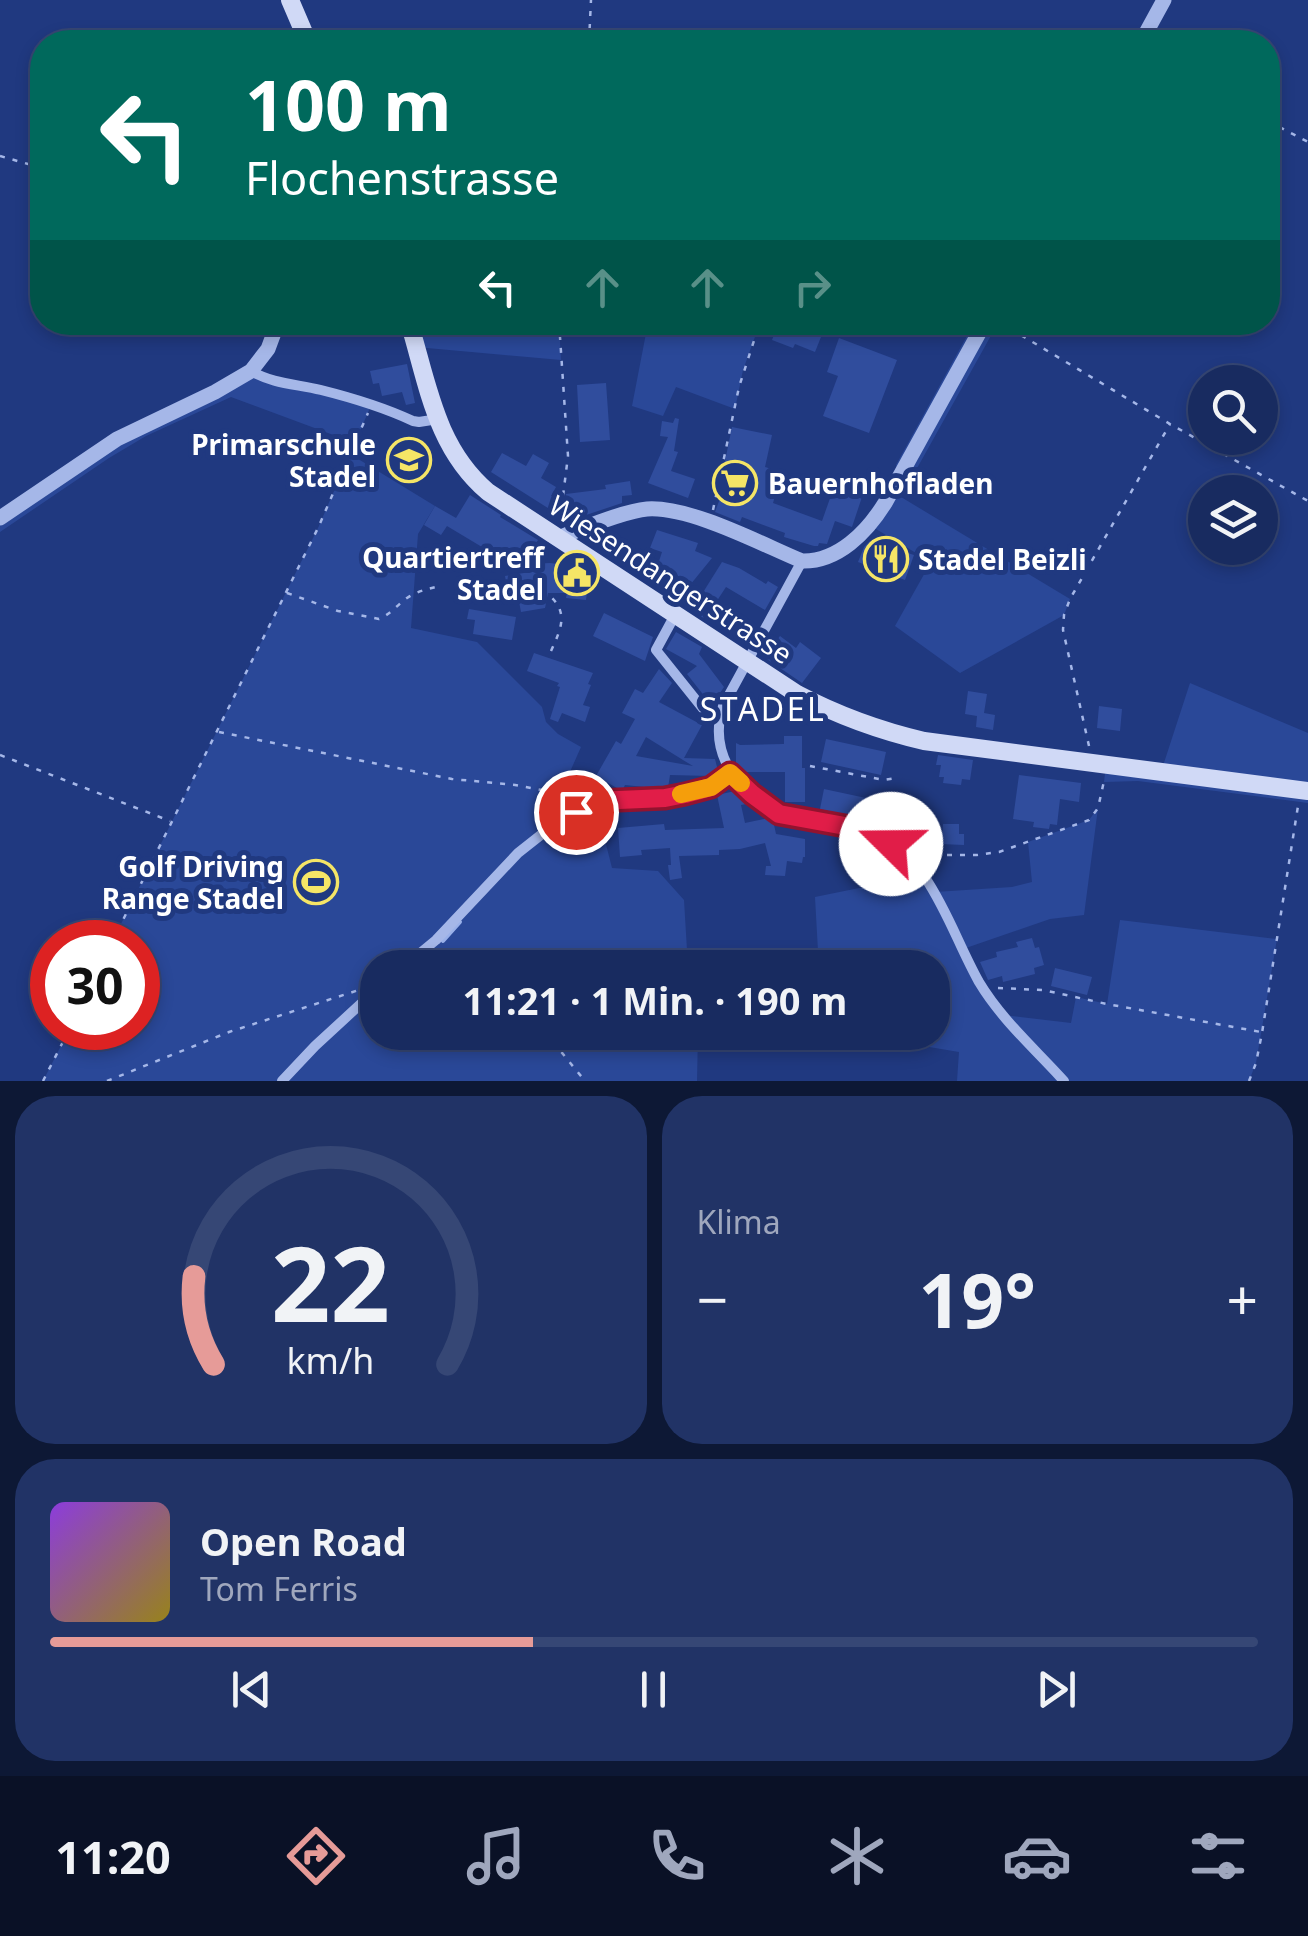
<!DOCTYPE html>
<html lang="de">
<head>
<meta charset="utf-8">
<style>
  body { margin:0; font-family:"Noto Sans",sans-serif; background:#213366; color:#f1f3f6; height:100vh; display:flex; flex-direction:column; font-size:38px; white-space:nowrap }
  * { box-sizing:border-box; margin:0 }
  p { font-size:32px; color:#9fa7bd }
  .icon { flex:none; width:55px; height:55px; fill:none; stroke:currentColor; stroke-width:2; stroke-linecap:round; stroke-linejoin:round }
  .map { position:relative; height:1081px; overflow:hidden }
  .drawer { display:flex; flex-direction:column; gap:15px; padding:15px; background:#0d1835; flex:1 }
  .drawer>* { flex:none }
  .banner { position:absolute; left:30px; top:30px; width:1250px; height:305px; border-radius:40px; box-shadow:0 5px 15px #0003,0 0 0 2px #364775; background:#00695c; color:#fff; overflow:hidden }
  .tools { position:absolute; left:1188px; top:365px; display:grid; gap:20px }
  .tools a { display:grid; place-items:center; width:90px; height:90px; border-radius:50%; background:#182b60; box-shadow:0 5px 15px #0003,0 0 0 2px #364775; font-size:50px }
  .speed { position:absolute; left:30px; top:920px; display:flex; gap:20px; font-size:50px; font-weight:700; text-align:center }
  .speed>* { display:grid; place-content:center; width:130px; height:130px; border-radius:50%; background:#182b60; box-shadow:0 5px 15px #0003,0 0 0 2px #364775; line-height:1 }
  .speed .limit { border:15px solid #d22; background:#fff; color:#111 }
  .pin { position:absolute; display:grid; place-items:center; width:85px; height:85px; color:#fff; margin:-42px; border:5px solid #fff; border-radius:50%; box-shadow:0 2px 10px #0007 }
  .me { position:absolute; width:110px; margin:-55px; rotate:292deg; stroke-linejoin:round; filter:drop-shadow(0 0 8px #0008) }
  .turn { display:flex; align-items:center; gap:35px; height:210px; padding:0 50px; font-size:45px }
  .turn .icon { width:130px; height:130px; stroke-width:2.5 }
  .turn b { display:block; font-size:70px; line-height:85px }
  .lanes { display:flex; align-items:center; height:95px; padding:0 50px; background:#0003; justify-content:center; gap:50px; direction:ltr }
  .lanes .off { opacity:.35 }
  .big { font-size:75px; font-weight:700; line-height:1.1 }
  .drawer .widget { flex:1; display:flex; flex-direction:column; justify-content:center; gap:15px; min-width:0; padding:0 35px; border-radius:40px; background:#213366 }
  .drawer .dial { align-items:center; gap:0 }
  .dial svg { height:260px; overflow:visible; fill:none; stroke:#364775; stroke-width:7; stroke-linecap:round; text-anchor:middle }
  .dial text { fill:#f1f3f6; stroke:none }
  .song { display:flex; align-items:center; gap:30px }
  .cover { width:120px; height:120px; border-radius:15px; background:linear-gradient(135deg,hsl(270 70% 55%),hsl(50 70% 35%)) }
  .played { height:10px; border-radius:5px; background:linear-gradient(90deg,#e69b98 40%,#364775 40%) }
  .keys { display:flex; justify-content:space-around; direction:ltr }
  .heat { display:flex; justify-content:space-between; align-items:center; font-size:55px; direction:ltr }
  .drawer .tiles { flex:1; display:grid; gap:15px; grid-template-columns:1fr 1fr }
  .widget:last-child { grid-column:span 2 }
  .trip { position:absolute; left:360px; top:950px; width:590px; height:100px; border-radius:40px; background:#182b60; box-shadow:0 5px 15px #0003,0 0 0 2px #364775; font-weight:700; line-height:100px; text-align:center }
  .menu { display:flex; height:160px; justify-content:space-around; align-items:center; background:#0a1126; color:#9fa7bd }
  .menu .icon { width:70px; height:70px }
  .menu .current { color:#e69b98 }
  .menu b { font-size:45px; color:#f1f3f6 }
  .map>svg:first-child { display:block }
</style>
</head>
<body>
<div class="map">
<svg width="1308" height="1081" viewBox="0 0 1308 1081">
  <rect width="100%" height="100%" fill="#203980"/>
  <!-- green -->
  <path fill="#2a4898" d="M 409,323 L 559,323 L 561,360 L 416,347 Z
    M 648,323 L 760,323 L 743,370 L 735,409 L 676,387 L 663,416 L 632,406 Z
    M 974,323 L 998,323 L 901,497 L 1070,599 L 1064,615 L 960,673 L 895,626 L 931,562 L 871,526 L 899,478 L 896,465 Z
    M 251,371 L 372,403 L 355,443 L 231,397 L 146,436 L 109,458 L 0,532 L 0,518 L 117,439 Z
    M 350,454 L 435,506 L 418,534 L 411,628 L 477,642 L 542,707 L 546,722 L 558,734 L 581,747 L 561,792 L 595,801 L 612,868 L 658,871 L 684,900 L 688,967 L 378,968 L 378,1032 L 698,1033 L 697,1081 L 43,1081 L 70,1028 L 138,1028 L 138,942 L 112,942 L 318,528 Z
    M 1190,683 L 1308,733 L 1308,803 L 1138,781 L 1104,782 L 1106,765 L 1161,772 Z
    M 1098,808 L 1084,915 L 1050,919 L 963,949 L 1004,1015 L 1071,1023 L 1076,997 L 1107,1004 L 1120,920 L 1277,939 L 1256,1063 L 1249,1081 L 957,1081 L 959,1052 L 846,1033 L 932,1032 L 932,968 L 778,968 L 797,950 L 818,951 L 815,897 L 923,875 L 935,892 L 1012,887 L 1032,882 L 1028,842 L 1089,820 Z"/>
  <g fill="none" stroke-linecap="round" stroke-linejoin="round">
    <!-- stream -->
    <path stroke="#99b0e9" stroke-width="4" d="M 443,941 L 460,922"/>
  </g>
  <!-- building -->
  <path fill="#304d9d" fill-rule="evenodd" d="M 779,322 L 827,322 L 815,352 L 795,344 L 793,348 L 772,340 Z
    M 839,338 L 897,360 L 869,433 L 823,416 L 838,376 L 827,372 Z
    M 407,364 L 415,403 L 406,405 L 402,392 L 382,396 L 379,383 L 373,384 L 370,371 Z
    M 606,383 L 610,440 L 580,442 L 577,385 Z
    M 675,418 L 679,419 L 674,451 L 678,452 L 671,471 L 695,479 L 688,498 L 648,483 L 668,437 L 660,436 L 662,421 L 673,423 Z
    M 732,427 L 772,435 L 765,467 L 782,472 L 773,503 L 822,521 L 834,487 L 862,497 L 852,527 L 835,521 L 827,544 L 819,543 L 818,546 L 814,546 L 784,537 L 785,533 L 742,517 L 740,522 L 715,512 L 728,477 L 722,476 Z
    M 502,453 L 526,466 L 533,454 L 549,463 L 541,478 L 556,487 L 551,496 L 559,495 L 551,510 L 491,472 Z
    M 630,481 L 632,495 L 622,496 L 622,503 L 580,517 L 569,519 L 566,494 L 606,489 L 605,485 Z
    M 470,495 L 501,515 L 500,517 L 538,540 L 526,560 L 511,551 L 504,564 L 486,566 L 475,559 L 482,547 L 447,526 L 441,535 L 424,525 L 435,506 L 456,518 Z
    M 657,530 L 698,543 L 695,551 L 712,558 L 677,601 L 652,583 L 662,552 L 650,548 Z
    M 870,541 L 914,555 L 905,580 L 897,577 L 896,580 L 873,571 L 874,568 L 858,562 L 864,547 Z
    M 722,562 L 739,568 L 766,584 L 768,581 L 778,587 L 765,610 L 726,587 L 705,619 L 692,610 Z
    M 550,563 L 580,567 L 585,570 L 583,584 L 588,585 L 586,600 L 566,598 L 567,593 L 548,593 L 545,608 L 521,612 L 518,596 L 509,597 L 505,576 L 543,570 L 532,564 Z
    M 469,609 L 516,617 L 512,640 L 473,634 L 475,620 L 467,619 Z
    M 604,613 L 653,637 L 645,661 L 593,636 Z
    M 676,632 L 702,647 L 699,654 L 724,687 L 720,693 L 709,702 L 687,674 L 697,666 L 666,649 Z
    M 780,636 L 796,648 L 800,642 L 821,658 L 802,683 L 764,657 Z
    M 534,653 L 593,673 L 588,684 L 591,685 L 583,705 L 590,707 L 585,722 L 562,713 L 558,722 L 550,719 L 560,687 L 557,686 L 559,683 L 527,671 Z
    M 659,669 L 672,683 L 659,702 L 702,725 L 684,758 L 715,759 L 718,771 L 711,776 L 670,775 L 668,788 L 664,789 L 625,785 L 622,791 L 596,776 L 616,741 L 621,744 L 635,719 L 622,713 L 635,689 L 643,693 ZM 646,737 L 683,760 L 693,766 L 636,756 Z
    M 968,691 L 987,694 L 984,713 L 995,715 L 993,730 L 976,727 L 977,716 L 965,714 Z
    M 1099,706 L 1122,709 L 1120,731 L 1097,728 Z
    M 784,736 L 802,736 L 802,768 L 805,768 L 805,802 L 785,802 L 785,772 L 742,772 L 736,763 L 736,743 L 740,745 L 784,744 Z
    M 826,739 L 886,752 L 881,775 L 821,762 Z
    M 938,755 L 973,760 L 970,780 L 962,779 L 961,785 L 943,783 L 944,777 L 939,777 L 941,765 L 936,765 Z
    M 1019,775 L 1081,783 L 1079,802 L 1060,799 L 1057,825 L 1050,824 L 1049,829 L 1033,827 L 1034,822 L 1013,819 Z
    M 824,789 L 866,798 L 865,801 L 925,813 L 921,833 L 820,809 Z
    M 735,791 L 746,801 L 746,804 L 741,805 L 745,823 L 769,818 L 773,820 L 776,834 L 805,839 L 805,857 L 803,857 L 802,863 L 787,861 L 785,876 L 765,875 L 766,866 L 771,866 L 765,843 L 740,849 L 719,850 L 719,855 L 679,856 L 682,878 L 670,880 L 668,865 L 671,865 L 670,848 L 641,850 L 642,855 L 620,857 L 618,828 L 664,824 L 665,830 L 724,828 L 717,795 Z
    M 943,824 L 959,824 L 959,834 L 964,834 L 964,845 L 917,843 L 919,833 L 942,837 Z
    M 853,839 L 887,856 L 878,876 L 843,860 Z
    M 1032,938 L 1035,948 L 1039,947 L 1044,965 L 1034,968 L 1035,974 L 1003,982 L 1002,976 L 988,980 L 980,962 L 997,957 L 996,952 L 1018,947 L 1016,942 Z
    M 1055,968 L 1092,977 L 1087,995 L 1051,986 Z"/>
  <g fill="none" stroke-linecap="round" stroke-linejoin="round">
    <!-- path -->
    <path stroke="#a5b7e8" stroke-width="2.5" stroke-dasharray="5 8" stroke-linecap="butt" d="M 589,42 L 591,0
      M 1268,121 L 1308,142
      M 0,156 L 42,168
      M 559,322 L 568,456 L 560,520
      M 999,322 L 1170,424 L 1308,501
      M 713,510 L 739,387 L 760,322
      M 287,593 L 338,611 L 379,619 C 391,614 397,605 407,598 C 417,591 428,589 440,586
      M 551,651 C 560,631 569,614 551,597
      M 219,732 L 452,779 L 515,785 L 579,797
      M 1089,746 L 1063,630 L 1064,615 L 1070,599 L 1170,424
      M 0,755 L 170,821
      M 810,766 L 884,780 L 897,778
      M 921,855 L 977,855 L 999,852 L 1089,820 L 1098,808 L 1104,781
      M 112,942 L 318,528 L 368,413
      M 436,968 L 436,956
      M 998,988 L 1043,990 L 1107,1004 L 1261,1032
      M 545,1032 L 585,1081
      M 43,1081 L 70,1028
      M 107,1081 L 229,1032 L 362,989
      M 1249,1081 L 1256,1063 L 1262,1033 L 1298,806"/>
    <!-- minor -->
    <path stroke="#a5b7e8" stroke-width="10" d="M 251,371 C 273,384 297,384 321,390 C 353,398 383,407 413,421 L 419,422 L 438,419
      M 802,561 L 723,706 C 708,752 736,791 777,812 C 786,816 798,817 807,818 C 841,825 880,832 908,855 C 915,861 921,871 926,879 C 948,912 960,948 979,982 C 1001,1019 1035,1049 1064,1081
      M 675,615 L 656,650 L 704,710 L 718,720
      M 402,968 L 436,940 L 518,853 L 556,823 L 595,801 L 665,798 L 711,787 L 730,773
      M 282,1081 L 315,1046 L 378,988"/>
    <!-- tertiary -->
    <path stroke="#a5b7e8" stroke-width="15" d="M 1141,42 L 1164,0
      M 0,518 L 117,439 L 215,392 L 251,371 L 268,349 L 278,322
      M 558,538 C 581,529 624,511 647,509 C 690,506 761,544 802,561 C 838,562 867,532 885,503 L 985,322"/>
    <!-- secondary -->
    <path stroke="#d0d9f6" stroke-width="18" d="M 290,0 L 308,42
      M 409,322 C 428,385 436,448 488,492 L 797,694 C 839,716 877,730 924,741 L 1308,791"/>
  </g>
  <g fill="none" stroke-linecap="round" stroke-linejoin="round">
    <defs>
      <path id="route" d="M 576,812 L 596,801 L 665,798 L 685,794 L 711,787 L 730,773 L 752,794 L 779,814 L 845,826 L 891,844"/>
    </defs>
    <!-- route casing -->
    <use href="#route" stroke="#92132f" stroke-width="25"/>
    <!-- route -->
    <use href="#route" stroke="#e11d48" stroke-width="18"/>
    <!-- slow -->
    <path stroke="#f59e0b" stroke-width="18" d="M 681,794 L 711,787 L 730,773 L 741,783"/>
  </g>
  <!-- icons -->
  <defs>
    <symbol id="school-ring" viewBox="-11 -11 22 22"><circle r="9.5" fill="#203980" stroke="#f5e566" stroke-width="1.5"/><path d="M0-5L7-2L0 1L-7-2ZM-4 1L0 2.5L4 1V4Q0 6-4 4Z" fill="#f5e566"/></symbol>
    <symbol id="supermarket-ring" viewBox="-11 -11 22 22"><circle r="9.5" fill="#203980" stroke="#f5e566" stroke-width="1.5"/><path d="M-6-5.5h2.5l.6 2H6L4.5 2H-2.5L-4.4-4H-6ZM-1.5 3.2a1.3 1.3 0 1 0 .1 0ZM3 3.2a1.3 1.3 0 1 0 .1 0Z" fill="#f5e566"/></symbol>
    <symbol id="restaurant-ring" viewBox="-11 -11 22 22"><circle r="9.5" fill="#203980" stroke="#f5e566" stroke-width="1.5"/><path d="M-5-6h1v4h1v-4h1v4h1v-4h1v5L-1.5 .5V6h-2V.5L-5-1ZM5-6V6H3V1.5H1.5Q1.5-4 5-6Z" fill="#f5e566"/></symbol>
    <symbol id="civic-ring" viewBox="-11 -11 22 22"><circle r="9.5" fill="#203980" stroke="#f5e566" stroke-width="1.5"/><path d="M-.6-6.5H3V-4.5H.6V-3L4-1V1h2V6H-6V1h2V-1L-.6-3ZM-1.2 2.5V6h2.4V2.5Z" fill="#f5e566"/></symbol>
    <symbol id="stadium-ring" viewBox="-11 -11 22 22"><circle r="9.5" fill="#203980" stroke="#f5e566" stroke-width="1.5"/><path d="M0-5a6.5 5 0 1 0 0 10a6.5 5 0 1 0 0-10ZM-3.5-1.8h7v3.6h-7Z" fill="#f5e566"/></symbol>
  </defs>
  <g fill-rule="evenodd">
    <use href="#school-ring" x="384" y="435" width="50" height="50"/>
    <use href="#supermarket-ring" x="710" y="458" width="50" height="50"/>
    <use href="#restaurant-ring" x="861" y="534" width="50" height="50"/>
    <use href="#civic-ring" x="552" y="548" width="50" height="50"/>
    <use href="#stadium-ring" x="291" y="857" width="50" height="50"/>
  </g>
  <g text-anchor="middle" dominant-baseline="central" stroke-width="10" stroke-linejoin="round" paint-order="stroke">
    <!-- poi labels -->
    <g font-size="28" font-weight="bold" fill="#fff" stroke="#203980" text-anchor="end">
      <text x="376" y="444">Primarschule<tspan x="376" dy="32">Stadel</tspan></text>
      <text x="768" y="483" text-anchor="start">Bauernhofladen</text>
      <text x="544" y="557">Quartiertreff<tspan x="544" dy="32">Stadel</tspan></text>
      <text x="918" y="559" text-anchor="start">Stadel Beizli</text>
      <text x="284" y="866">Golf Driving<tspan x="284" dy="32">Range Stadel</tspan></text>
    </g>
    <!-- street labels -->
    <g font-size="28" fill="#fff" stroke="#203980">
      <text transform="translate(671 579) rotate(33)">Wiesendangerstrasse</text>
    </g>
    <!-- quarter labels -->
    <g font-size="32" letter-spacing="2.5" fill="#fff" stroke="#203980">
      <text x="763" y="708">STADEL</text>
    </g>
  </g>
</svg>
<div class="tools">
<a><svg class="icon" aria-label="search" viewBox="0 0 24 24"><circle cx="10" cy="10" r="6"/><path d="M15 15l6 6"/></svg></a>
<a><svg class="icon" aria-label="layers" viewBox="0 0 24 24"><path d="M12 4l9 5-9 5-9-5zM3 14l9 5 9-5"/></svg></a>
</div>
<div class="speed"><div class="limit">30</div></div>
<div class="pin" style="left:576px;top:812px;background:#d93025"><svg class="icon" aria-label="arrive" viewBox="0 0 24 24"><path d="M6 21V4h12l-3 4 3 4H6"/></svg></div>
<svg class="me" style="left:891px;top:844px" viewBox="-20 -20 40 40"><circle r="19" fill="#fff"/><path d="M0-13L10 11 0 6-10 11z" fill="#e11d48"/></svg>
<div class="trip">11:21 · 1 Min. · 190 m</div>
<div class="banner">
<div class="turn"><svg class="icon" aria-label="left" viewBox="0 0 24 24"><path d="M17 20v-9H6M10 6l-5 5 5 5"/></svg><div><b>100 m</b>Flochenstrasse</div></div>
<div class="lanes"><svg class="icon" aria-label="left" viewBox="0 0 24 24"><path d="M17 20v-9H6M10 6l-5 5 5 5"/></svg><svg class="icon off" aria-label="ahead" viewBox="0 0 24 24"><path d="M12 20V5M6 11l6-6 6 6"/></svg><svg class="icon off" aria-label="ahead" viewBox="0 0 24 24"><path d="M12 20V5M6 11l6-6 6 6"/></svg><svg class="icon off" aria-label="right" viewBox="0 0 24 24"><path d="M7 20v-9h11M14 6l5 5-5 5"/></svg></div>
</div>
</div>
<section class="drawer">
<div class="tiles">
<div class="widget dial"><svg viewBox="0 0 100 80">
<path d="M14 69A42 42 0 1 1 86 69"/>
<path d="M14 69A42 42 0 0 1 8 42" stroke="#e69b98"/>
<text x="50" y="56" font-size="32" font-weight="700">22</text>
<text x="50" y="72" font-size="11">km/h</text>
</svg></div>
<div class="widget"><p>Klima</p>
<div class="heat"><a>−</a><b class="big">19°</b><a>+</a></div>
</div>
<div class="widget">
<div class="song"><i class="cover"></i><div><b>Open Road</b><p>Tom Ferris</p></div></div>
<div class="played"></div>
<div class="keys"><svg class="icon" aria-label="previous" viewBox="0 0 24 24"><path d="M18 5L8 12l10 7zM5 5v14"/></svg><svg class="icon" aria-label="pause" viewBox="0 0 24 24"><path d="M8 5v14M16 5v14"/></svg><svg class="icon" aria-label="next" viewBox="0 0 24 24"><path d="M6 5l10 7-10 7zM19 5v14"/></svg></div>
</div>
</div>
</section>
<nav class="menu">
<b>11:20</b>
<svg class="icon current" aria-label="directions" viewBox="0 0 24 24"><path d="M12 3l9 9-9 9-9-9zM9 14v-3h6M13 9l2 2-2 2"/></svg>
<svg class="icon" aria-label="music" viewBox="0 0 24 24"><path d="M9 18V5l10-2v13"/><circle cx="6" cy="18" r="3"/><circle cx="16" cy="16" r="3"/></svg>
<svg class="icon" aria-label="phone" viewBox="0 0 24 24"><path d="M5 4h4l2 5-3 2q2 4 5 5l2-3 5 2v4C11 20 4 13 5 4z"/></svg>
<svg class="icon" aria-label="climate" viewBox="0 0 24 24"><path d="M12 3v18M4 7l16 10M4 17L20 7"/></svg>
<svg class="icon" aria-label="car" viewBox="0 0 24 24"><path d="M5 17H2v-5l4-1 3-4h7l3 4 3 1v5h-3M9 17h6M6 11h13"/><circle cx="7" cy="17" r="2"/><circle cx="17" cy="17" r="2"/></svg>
<svg class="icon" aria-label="filters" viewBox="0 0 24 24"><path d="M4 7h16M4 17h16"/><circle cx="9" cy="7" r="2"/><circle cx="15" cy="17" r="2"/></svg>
</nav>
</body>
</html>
